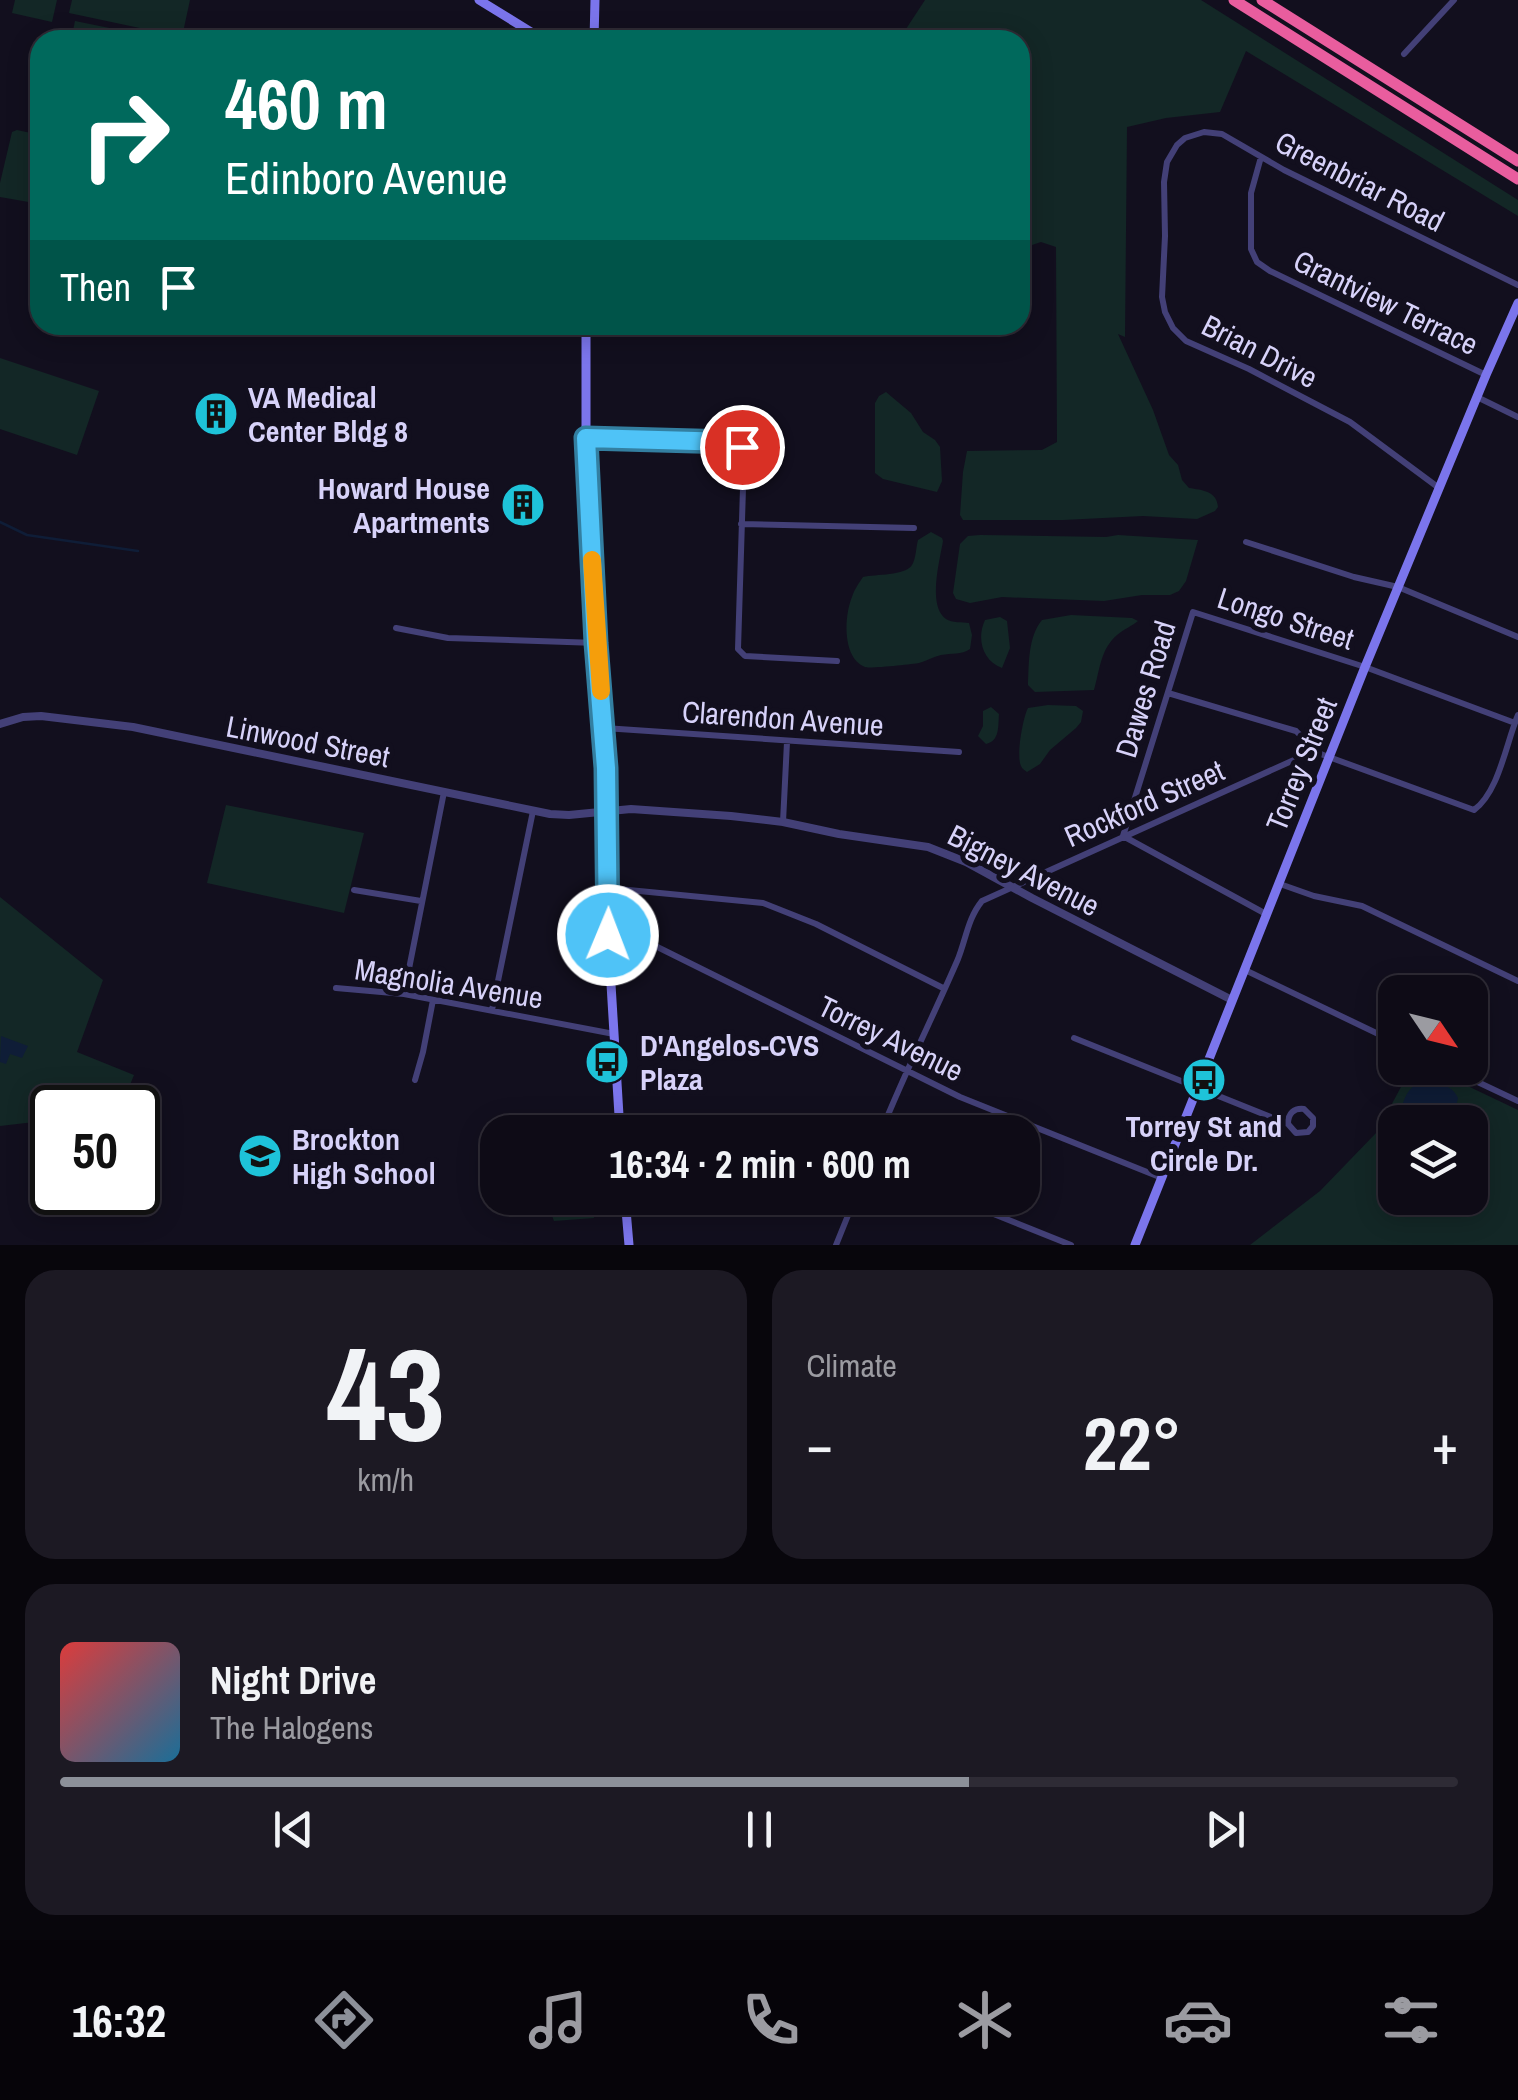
<!DOCTYPE html>
<html lang="en">
<head>
<meta charset="utf-8">
<style>
  body { margin:0; font-family:"Archivo Narrow",sans-serif; background:#1c1923; color:#f1f3f6; height:100vh; display:flex; flex-direction:column; font-size:38px; white-space:nowrap }
  * { box-sizing:border-box; margin:0 }
  p { font-size:32px; color:#9b9ba1 }
  .icon { flex:none; width:55px; height:55px; fill:none; stroke:currentColor; stroke-width:2; stroke-linecap:round; stroke-linejoin:round }
  .map { position:relative; height:1245px; overflow:hidden }
  .side { display:flex; flex-direction:column; gap:25px; padding:25px; background:#08060c; flex:1 }
  .side>* { flex:none }
  .banner { position:absolute; left:30px; top:30px; width:1000px; height:305px; border-radius:30px; box-shadow:0 5px 25px #0003,0 0 0 2px #2e2b35; background:#00695c; color:#fff; overflow:hidden }
  .needle { width:65px; rotate:125deg }
  .controls { position:absolute; left:1378px; top:975px; display:grid; gap:20px }
  .controls a { display:grid; place-items:center; width:110px; height:110px; border-radius:20px; background:#0e0b16; box-shadow:0 5px 25px #0003,0 0 0 2px #2e2b35; font-size:50px }
  .speed { position:absolute; left:30px; top:1085px; display:flex; gap:20px; font-size:50px; font-weight:700; text-align:center }
  .speed>* { display:grid; place-content:center; width:130px; height:130px; border-radius:50%; background:#0e0b16; box-shadow:0 5px 25px #0003,0 0 0 2px #2e2b35; line-height:1 }
  .speed .limit { border:5px solid #111; border-radius:15px; background:#fff; color:#111 }
  .pin { position:absolute; display:grid; place-items:center; width:85px; height:85px; color:#fff; margin:-42px; border:5px solid #fff; border-radius:50%; box-shadow:0 2px 10px #0007 }
  .me { position:absolute; width:110px; margin:-55px; rotate:1deg; stroke-linejoin:round; filter:drop-shadow(0 0 8px #0008) }
  .turn { display:flex; align-items:center; gap:35px; height:210px; padding:0 30px; font-size:45px }
  .turn .icon { width:130px; height:130px; stroke-width:2.5 }
  .turn b { display:block; font-size:70px; line-height:85px }
  .then { display:flex; align-items:center; height:95px; padding:0 30px; background:#0003; gap:20px; font-size:38px }
  .big { font-size:75px; font-weight:800; line-height:1.1 }
  .side .widget { flex:1; display:flex; flex-direction:column; justify-content:center; gap:15px; min-width:0; padding:0 35px; border-radius:30px; background:#1c1923 }
  .side .dial { align-items:center; gap:0 }
  .dial b { font-size:130px; line-height:1 }
  .song { display:flex; align-items:center; gap:30px }
  .cover { width:120px; height:120px; border-radius:15px; background:linear-gradient(135deg,hsl(0 70% 55%),hsl(200 70% 35%)) }
  .played { height:10px; border-radius:5px; background:linear-gradient(90deg,#8c9099 65%,#2e2b35 65%) }
  .keys { display:flex; justify-content:space-around; direction:ltr }
  .heat { display:flex; justify-content:space-between; align-items:center; font-size:55px; direction:ltr }
  .side .tiles { flex:1; display:grid; gap:25px; grid-template-columns:1fr 1fr }
  .widget:last-child { grid-column:span 2 }
  .trip { position:absolute; left:480px; top:1115px; width:560px; height:100px; border-radius:30px; background:#0e0b16; box-shadow:0 5px 25px #0003,0 0 0 2px #2e2b35; font-weight:800; line-height:100px; text-align:center }
  .menu { display:flex; height:160px; justify-content:space-around; align-items:center; background:#060409; color:#9b9ba1 }
  .menu .icon { width:70px; height:70px }
  .menu .active { color:#8c9099 }
  .menu b { font-size:45px; color:#f1f3f6 }
  .map>svg:first-child { display:block }
</style>
</head>
<body>
<div class="map">
<svg width="1518" height="1245" viewBox="0 0 1518 1245">
  <rect width="100%" height="100%" fill="#120f1e"/>
  <!-- green -->
  <path fill="#132726" fill-rule="evenodd" d="M 15,0 L 57,0 L 52,22 L 12,13 Z
    M 72,0 L 190,0 L 182,37 L 69,13 Z
    M 925,0 L 1201,0 L 1518,200 L 1518,216 L 1246,51 L 1220,112 L 1166,118 L 1127,127 L 1125,337 L 1118,334 L 1153,410 L 1169,455 L 1178,465 L 1182,480 L 1189,488 C 1202,490 1217,491 1218,507 L 1215,511 L 1197,519 L 1143,516 L 1063,520 L 963,520 L 960,515 L 963,472 L 967,451 L 1042,450 L 1057,442 L 1056,247 L 1041,242 L 1020,249 L 1020,40 L 915,40 L 904,32 Z
    M 75,21 L 139,34 L 138,40 L 71,40 Z
    M 17,130 L 40,135 L 40,204 L 0,197 L 0,183 L 12,132 Z
    M 0,358 L 99,391 L 77,455 L 0,429 Z
    M 886,392 L 911,413 L 923,432 L 935,440 L 940,447 L 942,481 L 937,492 L 883,479 L 875,473 L 875,403 L 879,396 Z
    M 931,532 L 942,538 L 943,541 C 940,560 927,606 946,619 C 952,623 962,622 969,623 L 972,635 L 970,649 C 961,655 952,653 941,655 C 933,657 926,661 919,663 C 913,664 869,669 865,667 C 842,658 844,616 852,597 C 854,590 859,583 863,577 C 876,574 905,576 912,565 C 916,559 916,547 918,540 Z
    M 980,535 L 1106,537 L 1118,535 L 1198,540 L 1186,581 L 1179,591 L 1170,595 L 1142,595 L 1104,601 L 1002,597 L 970,603 L 956,599 L 953,593 L 960,544 L 968,536 Z
    M 1071,615 L 1132,618 L 1138,621 C 1132,626 1124,629 1117,635 C 1100,650 1100,670 1094,690 L 1035,692 L 1028,685 C 1029,663 1028,637 1042,620 Z
    M 1000,617 L 1007,621 L 1010,648 L 1002,668 C 983,661 976,639 985,620 Z
    M 1048,705 L 1076,706 L 1083,711 L 1081,722 L 1076,728 L 1050,750 L 1040,764 L 1027,772 C 1025,770 1022,769 1021,766 C 1016,756 1023,717 1028,708 Z
    M 991,707 L 999,714 C 998,726 1000,741 986,744 L 978,736 L 983,726 L 983,711 Z
    M 226,805 L 364,833 L 344,913 L 207,883 Z
    M 0,897 L 103,980 L 77,1052 L 134,1075 L 121,1107 L 52,1108 L 52,1120 L 0,1126 Z
    M 1411,1068 L 1430,1068 L 1518,1110 L 1518,1245 L 1250,1245 L 1320,1191 L 1377,1132 ZM 1395,1122 L 1470,1122 L 1470,1198 L 1395,1198 Z
    M 552,1198 L 593,1198 L 594,1218 L 554,1221 L 548,1205 Z"/>
  <!-- water -->
  <path fill="#0f1d37" d="M 1,1036 L 28,1046 L 22,1058 L 10,1054 L 6,1064 L 0,1062 Z
    M 1429,1081 C 1441,1084 1453,1086 1458,1098 L 1455,1111 L 1444,1118 L 1423,1116 L 1416,1122 L 1399,1122 C 1402,1103 1406,1082 1429,1081 Z"/>
  <g fill="none" stroke-linecap="round" stroke-linejoin="round">
    <!-- stream -->
    <path stroke="#0f1d37" stroke-width="2.5" d="M 0,522 L 27,535 L 138,551"/>
    <!-- minor -->
    <path stroke="#434077" stroke-width="6" d="M 1404,54 L 1454,0
      M 1261,157 L 1251,193 L 1251,249 L 1257,262 L 1270,271 L 1486,375
      M 1477,397 L 1518,417
      M 586,437 L 731,442 L 740,445 L 744,456 L 738,649 L 745,656 L 837,661
      M 1439,488 L 1350,422 L 1249,369 L 1186,341 L 1173,328 L 1165,312 L 1162,297 L 1165,236 L 1164,182 L 1167,162 L 1177,145 L 1185,138 L 1204,132 L 1222,134 L 1284,170 L 1518,285
      M 741,524 L 914,528
      M 1246,542 L 1354,577 L 1398,587 L 1518,637
      M 396,628 L 448,638 L 597,643
      M 1168,693 L 1296,731 L 1301,736 L 1305,755
      M 604,728 L 959,752
      M 783,822 L 787,742
      M 1280,884 L 1314,896 L 1362,906 L 1518,981
      M 608,888 L 763,903 L 816,924 L 943,988
      M 354,890 L 421,901
      M 1266,914 L 1123,836 L 1193,612 L 1365,667 L 1515,723
      M 609,923 L 960,1097 L 1162,1178
      M 1245,970 L 1395,1042
      M 336,988 L 404,994 L 614,1034
      M 404,994 L 444,792
      M 492,1010 L 533,811
      M 1074,1038 L 1288,1124 L 1296,1133 L 1308,1132 L 1313,1126 L 1313,1118 L 1304,1109 C 1294,1108 1288,1113 1288,1124
      M 1448,1068 L 1518,1101
      M 415,1080 L 423,1052 L 433,1000
      M 881,1132 C 904,1074 933,1017 958,959 C 966,939 968,918 982,901 L 1305,755 L 1318,753 L 1474,810 C 1499,792 1506,743 1518,715
      M 954,1198 L 1071,1245
      M 836,1245 L 855,1198"/>
    <!-- tertiary -->
    <path stroke="#434077" stroke-width="8" d="M 0,724 L 23,717 L 41,716 L 133,727 L 550,814 L 569,815 L 631,809 L 731,816 L 783,822 L 839,834 L 928,847 L 966,862 L 1032,898 L 1232,1000"/>
    <!-- secondary -->
    <path stroke="#7b75ec" stroke-width="9" d="M 479,0 L 544,40
      M 594,40 L 595,0
      M 586,325 L 586,437 L 597,643 L 607,768 L 608,935 L 620,1132
      M 625,1198 L 629,1245
      M 1135,1245 L 1365,667 L 1486,375 L 1518,303"/>
    <!-- motorway -->
    <path stroke="#e95d9e" stroke-width="11" d="M 1234,0 L 1518,179
      M 1262,0 L 1518,161"/>
  </g>
  <g fill="none" stroke-linecap="round" stroke-linejoin="round">
    <defs>
      <path id="route" d="M 608,935 L 606,768 L 596,643 L 586,438 L 731,442 L 742,447"/>
    </defs>
    <!-- route casing -->
    <use href="#route" stroke="#337fa1" stroke-width="25"/>
    <!-- route -->
    <use href="#route" stroke="#4fc3f7" stroke-width="18"/>
    <!-- slow -->
    <path stroke="#f59e0b" stroke-width="18" d="M 592,560 L 601,691"/>
  </g>
  <!-- icons -->
  <defs>
    <symbol id="building-disc" viewBox="-11 -11 22 22"><circle r="9.5" fill="#1ec3d9" stroke="#120f1e"/><path d="M-4-6H4V6H1V3H-1V6H-4ZM-2.5-4.3h1.7v1.8h-1.7ZM.8-4.3h1.7v1.8H.8ZM-2.5-1h1.7V.8h-1.7ZM.8-1h1.7V.8H.8Z" fill="#111"/></symbol>
    <symbol id="bus-disc" viewBox="-11 -11 22 22"><circle r="9.5" fill="#1ec3d9" stroke="#120f1e"/><path d="M-5-6H5V4H4V6H2V4H-2V6H-4V4H-5ZM-3.5-4V0h7V-4ZM-3.5 1.2v1.5H-2V1.2ZM2 1.2v1.5H3.5V1.2Z" fill="#111"/></symbol>
    <symbol id="school-disc" viewBox="-11 -11 22 22"><circle r="9.5" fill="#1ec3d9" stroke="#120f1e"/><path d="M0-5L7-2L0 1L-7-2ZM-4 1L0 2.5L4 1V4Q0 6-4 4Z" fill="#111"/></symbol>
  </defs>
  <g fill-rule="evenodd">
    <use href="#building-disc" x="191" y="389" width="50" height="50"/>
    <use href="#building-disc" x="498" y="480" width="50" height="50"/>
    <use href="#bus-disc" x="582" y="1037" width="50" height="50"/>
    <use href="#bus-disc" x="1179" y="1055" width="50" height="50"/>
    <use href="#school-disc" x="235" y="1131" width="50" height="50"/>
  </g>
  <g text-anchor="middle" dominant-baseline="central" stroke-width="10" stroke-linejoin="round" paint-order="stroke">
    <!-- street labels -->
    <g font-size="30" fill="#d7d2f9" stroke="#120f1e">
      <text transform="translate(1360 181) rotate(27)">Greenbriar Road</text>
      <text transform="translate(1386 302) rotate(26)">Grantview Terrace</text>
      <text transform="translate(1260 351) rotate(27)">Brian Drive</text>
      <text transform="translate(1286 618) rotate(18)">Longo Street</text>
      <text transform="translate(1145 689) rotate(-73)">Dawes Road</text>
      <text transform="translate(783 718) rotate(4)">Clarendon Avenue</text>
      <text transform="translate(308 741) rotate(11)">Linwood Street</text>
      <text transform="translate(1301 764) rotate(-68)">Torrey Street</text>
      <text transform="translate(1144 803) rotate(-24)">Rockford Street</text>
      <text transform="translate(1024 870) rotate(27)">Bigney Avenue</text>
      <text transform="translate(449 983) rotate(9)">Magnolia Avenue</text>
      <text transform="translate(891 1038) rotate(26)">Torrey Avenue</text>
    </g>
    <!-- poi labels -->
    <g font-size="30" font-weight="bold" fill="#d7d2f9" stroke="#120f1e" text-anchor="start">
      <text x="248" y="397">VA Medical<tspan x="248" dy="34">Center Bldg 8</tspan></text>
      <text x="490" y="488" text-anchor="end">Howard House<tspan x="490" dy="34">Apartments</tspan></text>
      <text x="640" y="1045">D'Angelos-CVS<tspan x="640" dy="34">Plaza</tspan></text>
      <text x="1204" y="1126" text-anchor="middle">Torrey St and<tspan x="1204" dy="34">Circle Dr.</tspan></text>
      <text x="292" y="1139">Brockton<tspan x="292" dy="34">High School</tspan></text>
    </g>
  </g>
</svg>
<div class="controls">
<a><svg class="needle" viewBox="-14 -14 28 28"><path d="M0-13l5 13h-10z" fill="#e53935"/><path d="M0 13l5-13h-10z" fill="#9b9ba1"/></svg></a>
<a><svg class="icon" aria-label="layers" viewBox="0 0 24 24"><path d="M12 4l9 5-9 5-9-5zM3 14l9 5 9-5"/></svg></a>
</div>
<div class="speed"><div class="limit">50</div></div>
<div class="pin" style="left:742px;top:447px;background:#d93025"><svg class="icon" aria-label="arrive" viewBox="0 0 24 24"><path d="M6 21V4h12l-3 4 3 4H6"/></svg></div>
<svg class="me" style="left:608px;top:935px" viewBox="-20 -20 40 40"><circle r="17" fill="#4fc3f7" stroke="#fff" stroke-width="3"/><path d="M0-11L8 9 0 5-8 9z" fill="#fff"/></svg>
<div class="trip">16:34 · 2 min · 600 m</div>
<div class="banner">
<div class="turn"><svg class="icon" aria-label="right" viewBox="0 0 24 24"><path d="M7 20v-9h11M14 6l5 5-5 5"/></svg><div><b>460 m</b>Edinboro Avenue</div></div>
<div class="then">Then<svg class="icon" aria-label="arrive" viewBox="0 0 24 24"><path d="M6 21V4h12l-3 4 3 4H6"/></svg></div>
</div>
</div>
<section class="side">
<div class="tiles">
<div class="widget dial"><b>43</b><p>km/h</p></div>
<div class="widget"><p>Climate</p>
<div class="heat"><a>−</a><b class="big">22°</b><a>+</a></div>
</div>
<div class="widget">
<div class="song"><i class="cover"></i><div><b>Night Drive</b><p>The Halogens</p></div></div>
<div class="played"></div>
<div class="keys"><svg class="icon" aria-label="previous" viewBox="0 0 24 24"><path d="M18 5L8 12l10 7zM5 5v14"/></svg><svg class="icon" aria-label="pause" viewBox="0 0 24 24"><path d="M8 5v14M16 5v14"/></svg><svg class="icon" aria-label="next" viewBox="0 0 24 24"><path d="M6 5l10 7-10 7zM19 5v14"/></svg></div>
</div>
</div>
</section>
<nav class="menu">
<b>16:32</b>
<svg class="icon active" aria-label="directions" viewBox="0 0 24 24"><path d="M12 3l9 9-9 9-9-9zM9 14v-3h6M13 9l2 2-2 2"/></svg>
<svg class="icon" aria-label="music" viewBox="0 0 24 24"><path d="M9 18V5l10-2v13"/><circle cx="6" cy="18" r="3"/><circle cx="16" cy="16" r="3"/></svg>
<svg class="icon" aria-label="phone" viewBox="0 0 24 24"><path d="M5 4h4l2 5-3 2q2 4 5 5l2-3 5 2v4C11 20 4 13 5 4z"/></svg>
<svg class="icon" aria-label="climate" viewBox="0 0 24 24"><path d="M12 3v18M4 7l16 10M4 17L20 7"/></svg>
<svg class="icon" aria-label="car" viewBox="0 0 24 24"><path d="M5 17H2v-5l4-1 3-4h7l3 4 3 1v5h-3M9 17h6M6 11h13"/><circle cx="7" cy="17" r="2"/><circle cx="17" cy="17" r="2"/></svg>
<svg class="icon" aria-label="filters" viewBox="0 0 24 24"><path d="M4 7h16M4 17h16"/><circle cx="9" cy="7" r="2"/><circle cx="15" cy="17" r="2"/></svg>
</nav>
</body>
</html>
